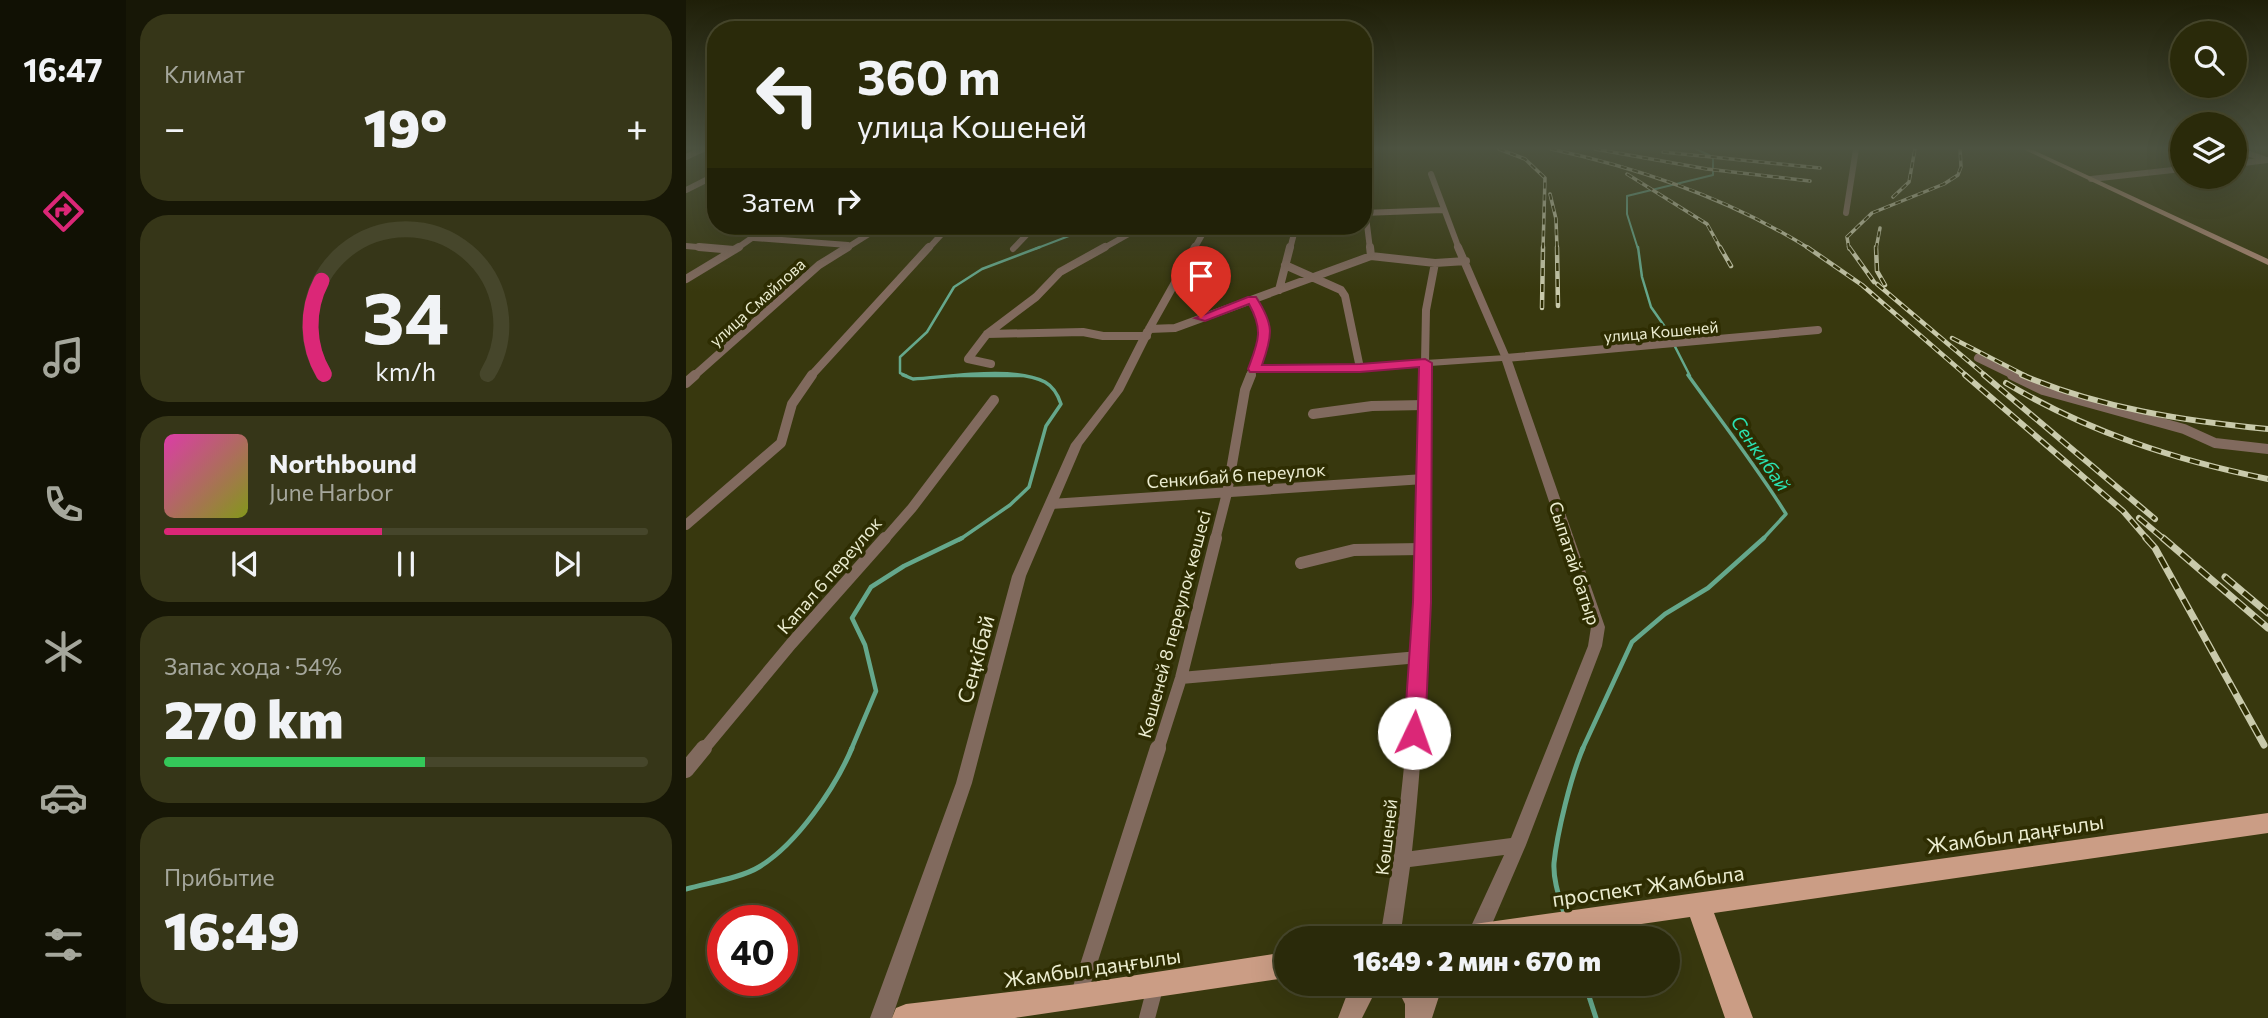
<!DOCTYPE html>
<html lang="ru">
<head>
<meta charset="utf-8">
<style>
  body { margin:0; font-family:Commissioner,sans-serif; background:#363618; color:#f1f3f6; height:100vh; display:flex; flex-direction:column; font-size:26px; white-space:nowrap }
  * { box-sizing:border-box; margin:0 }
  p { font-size:23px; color:#a5a79c }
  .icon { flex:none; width:38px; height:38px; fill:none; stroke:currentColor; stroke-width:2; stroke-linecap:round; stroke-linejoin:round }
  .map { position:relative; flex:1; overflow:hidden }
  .drawer { display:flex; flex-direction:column; gap:14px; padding:14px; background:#171706; width:560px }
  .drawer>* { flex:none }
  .top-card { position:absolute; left:21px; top:21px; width:665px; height:214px; border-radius:28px; box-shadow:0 7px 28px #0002,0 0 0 2px #46462b; background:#2a2a0a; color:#f1f3f6; overflow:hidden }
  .fabs { position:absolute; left:1484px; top:21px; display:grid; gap:14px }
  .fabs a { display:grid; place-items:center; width:77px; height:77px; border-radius:50%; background:#2a2a0a; box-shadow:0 7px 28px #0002,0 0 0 2px #46462b; font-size:35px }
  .speed { position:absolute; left:21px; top:905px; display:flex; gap:14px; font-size:35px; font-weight:700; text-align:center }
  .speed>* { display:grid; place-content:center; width:91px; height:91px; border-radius:50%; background:#2a2a0a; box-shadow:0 7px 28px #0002,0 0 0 2px #46462b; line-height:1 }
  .speed .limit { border:10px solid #d22; background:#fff; color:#111 }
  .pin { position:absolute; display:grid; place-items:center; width:60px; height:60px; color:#fff; margin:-72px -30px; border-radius:50% 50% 50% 0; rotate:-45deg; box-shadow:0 0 7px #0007 }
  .pin .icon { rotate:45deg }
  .me { position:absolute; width:77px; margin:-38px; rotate:3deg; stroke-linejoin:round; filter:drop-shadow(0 0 5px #0008) }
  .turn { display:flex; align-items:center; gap:24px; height:147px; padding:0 35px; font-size:32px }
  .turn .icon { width:91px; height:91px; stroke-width:2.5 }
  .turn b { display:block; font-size:49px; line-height:60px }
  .then { display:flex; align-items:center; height:66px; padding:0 35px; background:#0003; gap:14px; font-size:26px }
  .big { font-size:52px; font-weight:800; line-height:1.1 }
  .drawer .tile { flex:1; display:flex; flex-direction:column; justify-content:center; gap:10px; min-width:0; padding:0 24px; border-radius:28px; background:#363618 }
  .drawer .dial { align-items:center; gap:0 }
  .dial svg { height:182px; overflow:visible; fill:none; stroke:#46462b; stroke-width:7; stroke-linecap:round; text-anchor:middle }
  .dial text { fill:#f1f3f6; stroke:none }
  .song { display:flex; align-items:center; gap:21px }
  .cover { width:84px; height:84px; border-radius:10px; background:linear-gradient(135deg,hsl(320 70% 55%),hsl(70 70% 35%)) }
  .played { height:7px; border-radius:4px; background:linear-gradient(90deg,#db2777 45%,#46462b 45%) }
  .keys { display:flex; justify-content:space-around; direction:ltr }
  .heat { display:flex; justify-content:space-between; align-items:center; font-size:38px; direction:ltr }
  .charge { height:10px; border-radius:5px; background:linear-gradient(90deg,#34c759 54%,#46462b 0) }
  .trip { position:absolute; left:588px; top:926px; width:406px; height:70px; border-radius:35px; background:#2a2a0a; box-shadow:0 7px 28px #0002,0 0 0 2px #46462b; font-weight:800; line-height:70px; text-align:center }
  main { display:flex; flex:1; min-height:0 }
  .tab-bar { display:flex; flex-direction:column; width:126px; justify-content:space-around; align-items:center; background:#111104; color:#a5a79c }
  .tab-bar .icon { width:49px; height:49px }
  .tab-bar .selected { color:#db2777 }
  .tab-bar b { font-size:32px; color:#f1f3f6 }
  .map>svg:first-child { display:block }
</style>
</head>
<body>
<main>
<nav class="tab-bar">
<b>16:47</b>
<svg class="icon selected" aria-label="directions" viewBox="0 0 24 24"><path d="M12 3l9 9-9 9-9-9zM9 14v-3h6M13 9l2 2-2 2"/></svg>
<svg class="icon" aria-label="music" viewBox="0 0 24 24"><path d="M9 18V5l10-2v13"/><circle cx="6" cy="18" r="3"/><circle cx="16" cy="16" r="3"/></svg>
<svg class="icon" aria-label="phone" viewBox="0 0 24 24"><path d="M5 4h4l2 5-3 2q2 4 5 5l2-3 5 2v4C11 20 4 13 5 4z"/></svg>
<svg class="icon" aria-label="climate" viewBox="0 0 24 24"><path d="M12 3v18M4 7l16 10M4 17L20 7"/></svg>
<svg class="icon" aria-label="car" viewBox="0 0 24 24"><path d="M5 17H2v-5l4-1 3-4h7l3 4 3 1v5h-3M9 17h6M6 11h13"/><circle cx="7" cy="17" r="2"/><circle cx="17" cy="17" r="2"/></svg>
<svg class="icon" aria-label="filters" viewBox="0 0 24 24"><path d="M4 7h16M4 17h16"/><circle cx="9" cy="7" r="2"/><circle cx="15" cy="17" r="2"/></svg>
</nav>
<section class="drawer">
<div class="tile"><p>Климат</p>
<div class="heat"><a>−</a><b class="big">19°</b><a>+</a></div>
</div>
<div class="tile dial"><svg viewBox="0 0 100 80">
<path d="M14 69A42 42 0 1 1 86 69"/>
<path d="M14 69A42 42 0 0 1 13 28" stroke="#db2777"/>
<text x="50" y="56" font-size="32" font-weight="700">34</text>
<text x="50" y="72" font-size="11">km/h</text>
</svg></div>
<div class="tile">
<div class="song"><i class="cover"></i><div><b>Northbound</b><p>June Harbor</p></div></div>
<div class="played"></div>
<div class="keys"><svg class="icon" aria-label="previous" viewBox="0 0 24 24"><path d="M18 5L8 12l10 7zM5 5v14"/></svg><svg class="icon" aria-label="pause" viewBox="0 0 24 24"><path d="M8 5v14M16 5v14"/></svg><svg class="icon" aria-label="next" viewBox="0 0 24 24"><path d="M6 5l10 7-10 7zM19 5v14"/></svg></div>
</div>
<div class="tile"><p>Запас хода · 54%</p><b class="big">270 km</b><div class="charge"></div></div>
<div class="tile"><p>Прибытие</p><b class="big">16:49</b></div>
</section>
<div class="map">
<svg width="1582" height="1018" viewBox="0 0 1582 1018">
  <rect width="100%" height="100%" fill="#38380e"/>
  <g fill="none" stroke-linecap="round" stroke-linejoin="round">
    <!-- stream-far4 -->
    <path stroke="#65a88c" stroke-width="2" d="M 349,249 L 409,226
      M 952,249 L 941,214 L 941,196 L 1027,175 L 1027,157 L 1010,149"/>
    <!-- stream-far3 -->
    <path stroke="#65a88c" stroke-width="2.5" d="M 952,247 L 956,277 L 965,307 L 979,327 L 1004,376
      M 221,376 L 214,373 L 214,357 L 241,332 L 268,287 L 296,269 L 354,247
      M 271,376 L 336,376"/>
    <!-- stream-far2 -->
    <path stroke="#65a88c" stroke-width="3.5" d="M 217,375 L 227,379 C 263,377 327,366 359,382 C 368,387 372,395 375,404 L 360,426 L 343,487 L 324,505 L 273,540
      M 1002,375 C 1035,421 1070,466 1100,514 L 1076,540"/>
    <!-- stream-far1 -->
    <path stroke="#65a88c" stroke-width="4.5" d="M 165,750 L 190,691 L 179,645 L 166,618 L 185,587 L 218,566 L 276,538
      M 896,750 L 946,642 L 979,614 L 1022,588 L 1078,538"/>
    <!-- stream -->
    <path stroke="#65a88c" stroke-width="5" d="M 0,889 C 21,883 55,878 73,867 C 111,844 149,788 166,748
      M 879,916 C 874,899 867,881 868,863 C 871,833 885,776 897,748
      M 899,984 L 910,1018"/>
    <!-- minor-far4 -->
    <path stroke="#816a5e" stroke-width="6" d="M 1550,149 L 1578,159
      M 0,157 L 17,149
      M 1549,164 L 1582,160
      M 745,174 L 773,249
      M 1405,179 L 1496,169
      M 0,190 L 30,175
      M 677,192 L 684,249
      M 677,213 L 757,210
      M 1160,213 L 1170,149
      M 68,238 L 162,245
      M 0,246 L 34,249
      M 50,249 L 83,226
      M 159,249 L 194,227
      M 242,249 L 263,226
      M 327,249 L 349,226
      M 416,249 L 457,226
      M 508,249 L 521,226
      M 604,249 L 610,226"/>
    <!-- minor-far3 -->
    <path stroke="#816a5e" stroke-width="8" d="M 13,247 L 48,250
      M 684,247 L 685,256 L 749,263 L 780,261
      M 772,247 L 820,358 L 1132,330
      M 599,265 L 655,290 L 659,296 L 674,368
      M 0,279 L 53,247
      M 593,290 L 604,247
      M 463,329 L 489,328 L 685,256
      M 463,329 L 509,247
      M 301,334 L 397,332 L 417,336 L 461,336
      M 1292,358 L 1329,376
      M 305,364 L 282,359 L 301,334 L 350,297 L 374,272 L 419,247
      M 569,369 L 674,368 L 739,363 L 740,310 L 749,263
      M 8,376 L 133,265 L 162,247
      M 125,376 L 243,247
      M 564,376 C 578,342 586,334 566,300"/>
    <!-- minor-far2 -->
    <path stroke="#816a5e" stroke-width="10" d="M 1326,375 L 1357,390 L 1498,429 L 1529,443 L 1582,449
      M 0,383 L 9,375
      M 627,414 L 686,406 L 739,405
      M 365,504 L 738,479
      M 0,525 L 95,443 L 106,404 L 126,375
      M 198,540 L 226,508 L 308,400
      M 529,540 L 541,493 L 559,390 L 565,375"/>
    <!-- minor-far1 -->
    <path stroke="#816a5e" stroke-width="12" d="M 615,563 L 668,550 L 736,549
      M 495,678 L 733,657
      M 17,750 L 105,644 L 199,538
      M 472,750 L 495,678 L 530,538"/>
    <!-- minor -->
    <path stroke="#816a5e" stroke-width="16" d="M 0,770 L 18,748
      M 393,994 L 472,748
      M 461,1018 L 470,984"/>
    <!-- tertiary -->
    <path fill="#816a5e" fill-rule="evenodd" d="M 463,326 L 468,329 L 437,391 L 396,445 L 340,576 L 286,783 L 206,1018 L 184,1018 L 270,783 L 326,576 L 385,444 L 427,390 L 458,329 Z
      M 820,355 L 825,358 L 919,627 L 916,646 L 840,845 L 800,938 L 782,938 L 781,935 L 818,855 L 724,867 L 714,938 L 694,938 C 702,891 710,843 715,795 C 731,652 732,507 734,363 L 739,360 ZM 816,361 L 905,627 L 902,646 L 825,838 L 726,851 C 744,689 744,528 744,366 Z"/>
    <!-- secondary -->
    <path fill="#aa8774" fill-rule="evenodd" d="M 1337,149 L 1345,149 L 1582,259 L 1582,265 Z
      M 668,984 L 693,984 L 676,1018 L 652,1018 L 660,997 Z
      M 709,984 L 757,984 L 746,1018 L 719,1018 L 719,1004 Z"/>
    <!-- primary -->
    <path fill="#cb9d85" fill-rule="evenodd" d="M 1582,813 L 1582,833 L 1028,913 L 1067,1018 L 1039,1018 L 1004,917 L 858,938 L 761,938 L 765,929 L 774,926 Z
      M 600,952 L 600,978 L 329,1018 L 206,1018 L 210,1008 L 220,1004 L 392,984 Z"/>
    <defs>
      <path id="rail-far3" d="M 813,149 L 839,159 L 859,178 L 857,249
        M 865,149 C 957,169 1044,199 1124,249
        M 909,149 L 1021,169 L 1124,181
        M 977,152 L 1134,168
        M 941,174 L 1021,224 L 1035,249
        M 864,194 L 870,219 L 871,249
        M 1207,197 L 1223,182 L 1229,149
        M 1163,249 L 1161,237 L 1186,213 L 1258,184 L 1272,175 L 1275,167 L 1274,149
        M 1190,249 L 1194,228"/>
      <path id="rail-far2" d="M 871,247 L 872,306
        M 1034,247 L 1045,266
        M 1121,247 L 1176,285 L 1281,376
        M 1163,247 L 1188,282
        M 1190,247 L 1191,271 L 1199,285
        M 1191,284 L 1300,376
        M 856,308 L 857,247
        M 1266,338 L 1340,376"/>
      <path id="rail-far1" d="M 1279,375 L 1437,511 L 1462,540
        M 1298,375 L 1469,519
        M 1336,375 C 1414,408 1498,421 1582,429
        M 1320,383 C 1402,432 1489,460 1582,479
        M 1453,518 L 1479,540"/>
      <path id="rail" d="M 1460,538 L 1469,548 L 1578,745
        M 1477,538 L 1582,628
        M 1539,577 L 1582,613"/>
    </defs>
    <!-- rail-far3 casing -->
    <use href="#rail-far3" stroke="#c9caab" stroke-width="3.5"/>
    <!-- rail-far2 casing -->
    <use href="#rail-far2" stroke="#c9caab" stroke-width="4.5"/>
    <!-- rail-far1 casing -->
    <use href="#rail-far1" stroke="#c9caab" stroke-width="6"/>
    <!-- rail casing -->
    <use href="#rail" stroke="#c9caab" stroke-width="7"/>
    <!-- rail-far3 -->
    <use href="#rail-far3" stroke="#2e2d02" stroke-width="2" stroke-dasharray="6" stroke-linecap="butt"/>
    <!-- rail-far2 -->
    <use href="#rail-far2" stroke="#2e2d02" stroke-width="2.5" stroke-dasharray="8" stroke-linecap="butt"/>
    <!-- rail-far1 -->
    <use href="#rail-far1" stroke="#2e2d02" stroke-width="3.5" stroke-dasharray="10" stroke-linecap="butt"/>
    <!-- rail -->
    <use href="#rail" stroke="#2e2d02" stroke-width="4.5" stroke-dasharray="12" stroke-linecap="butt"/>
  </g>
  <!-- sky -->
  <linearGradient id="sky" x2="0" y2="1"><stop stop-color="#1f1f08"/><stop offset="0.51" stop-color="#4d5341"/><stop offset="1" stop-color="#4d5341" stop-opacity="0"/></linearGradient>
  <rect width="1582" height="291" fill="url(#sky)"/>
  <!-- route -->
  <path fill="#db2777" stroke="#8e194d" stroke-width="2" d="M 562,297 L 570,297 C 588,325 587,334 576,365 L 674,364 L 739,359 L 746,363 L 745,602 L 739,733 L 736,738 L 728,741 L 721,738 L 718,733 L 727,602 L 733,367 L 674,372 L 564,372 L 562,369 C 572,342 578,331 563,304 L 519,321 L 509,318 Z"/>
  <g text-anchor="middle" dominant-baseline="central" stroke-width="7" stroke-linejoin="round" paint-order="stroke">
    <!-- far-street labels -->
    <g font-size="16" fill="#ecedd1" stroke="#2e2d02">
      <text transform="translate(71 302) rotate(-42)">улица Смайлова</text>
      <text transform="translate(975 331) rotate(-5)">улица Кошеней</text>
    </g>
    <!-- street labels -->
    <g font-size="18" fill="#ecedd1" stroke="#2e2d02">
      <text transform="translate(550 475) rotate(-4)">Сенкибай 6 переулок</text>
      <text transform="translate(889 563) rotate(72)">Сыпатай батыр</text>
      <text transform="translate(143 575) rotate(-49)">Капал 6 переулок</text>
      <text transform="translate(488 624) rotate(-75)">Көшеней 8 переулок көшесі</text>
      <text transform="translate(700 837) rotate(-83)">Көшеней</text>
    </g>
    <!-- water labels -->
    <g font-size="19" font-style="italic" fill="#2be3b2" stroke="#2e2d02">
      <text transform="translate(1075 453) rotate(55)">Сенкибай</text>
    </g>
    <!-- near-street labels -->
    <g font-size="21" fill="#ecedd1" stroke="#2e2d02">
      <text transform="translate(289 659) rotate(-75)">Сеңкібай</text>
      <text transform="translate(1329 833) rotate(-8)">Жамбыл даңғылы</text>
      <text transform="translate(962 885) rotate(-8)">проспект Жамбыла</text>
      <text transform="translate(406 967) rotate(-8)">Жамбыл даңғылы</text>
    </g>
  </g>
</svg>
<div class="fabs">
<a><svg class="icon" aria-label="search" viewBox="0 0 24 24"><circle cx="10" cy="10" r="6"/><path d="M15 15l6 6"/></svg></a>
<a><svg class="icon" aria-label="layers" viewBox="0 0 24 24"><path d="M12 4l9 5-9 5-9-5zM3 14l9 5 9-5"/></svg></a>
</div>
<div class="speed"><div class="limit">40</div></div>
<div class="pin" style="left:515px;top:318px;background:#d93025"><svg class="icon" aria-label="arrive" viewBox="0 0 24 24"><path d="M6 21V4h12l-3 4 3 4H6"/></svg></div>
<svg class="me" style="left:728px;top:733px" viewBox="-20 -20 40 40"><circle r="19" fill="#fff"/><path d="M0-13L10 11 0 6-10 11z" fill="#db2777"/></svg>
<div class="trip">16:49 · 2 мин · 670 m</div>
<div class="top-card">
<div class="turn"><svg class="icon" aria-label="left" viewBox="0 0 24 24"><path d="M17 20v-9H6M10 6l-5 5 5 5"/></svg><div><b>360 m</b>улица Кошеней</div></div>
<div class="then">Затем<svg class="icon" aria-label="right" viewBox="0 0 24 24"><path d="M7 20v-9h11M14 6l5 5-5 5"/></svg></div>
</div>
</div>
</main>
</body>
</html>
